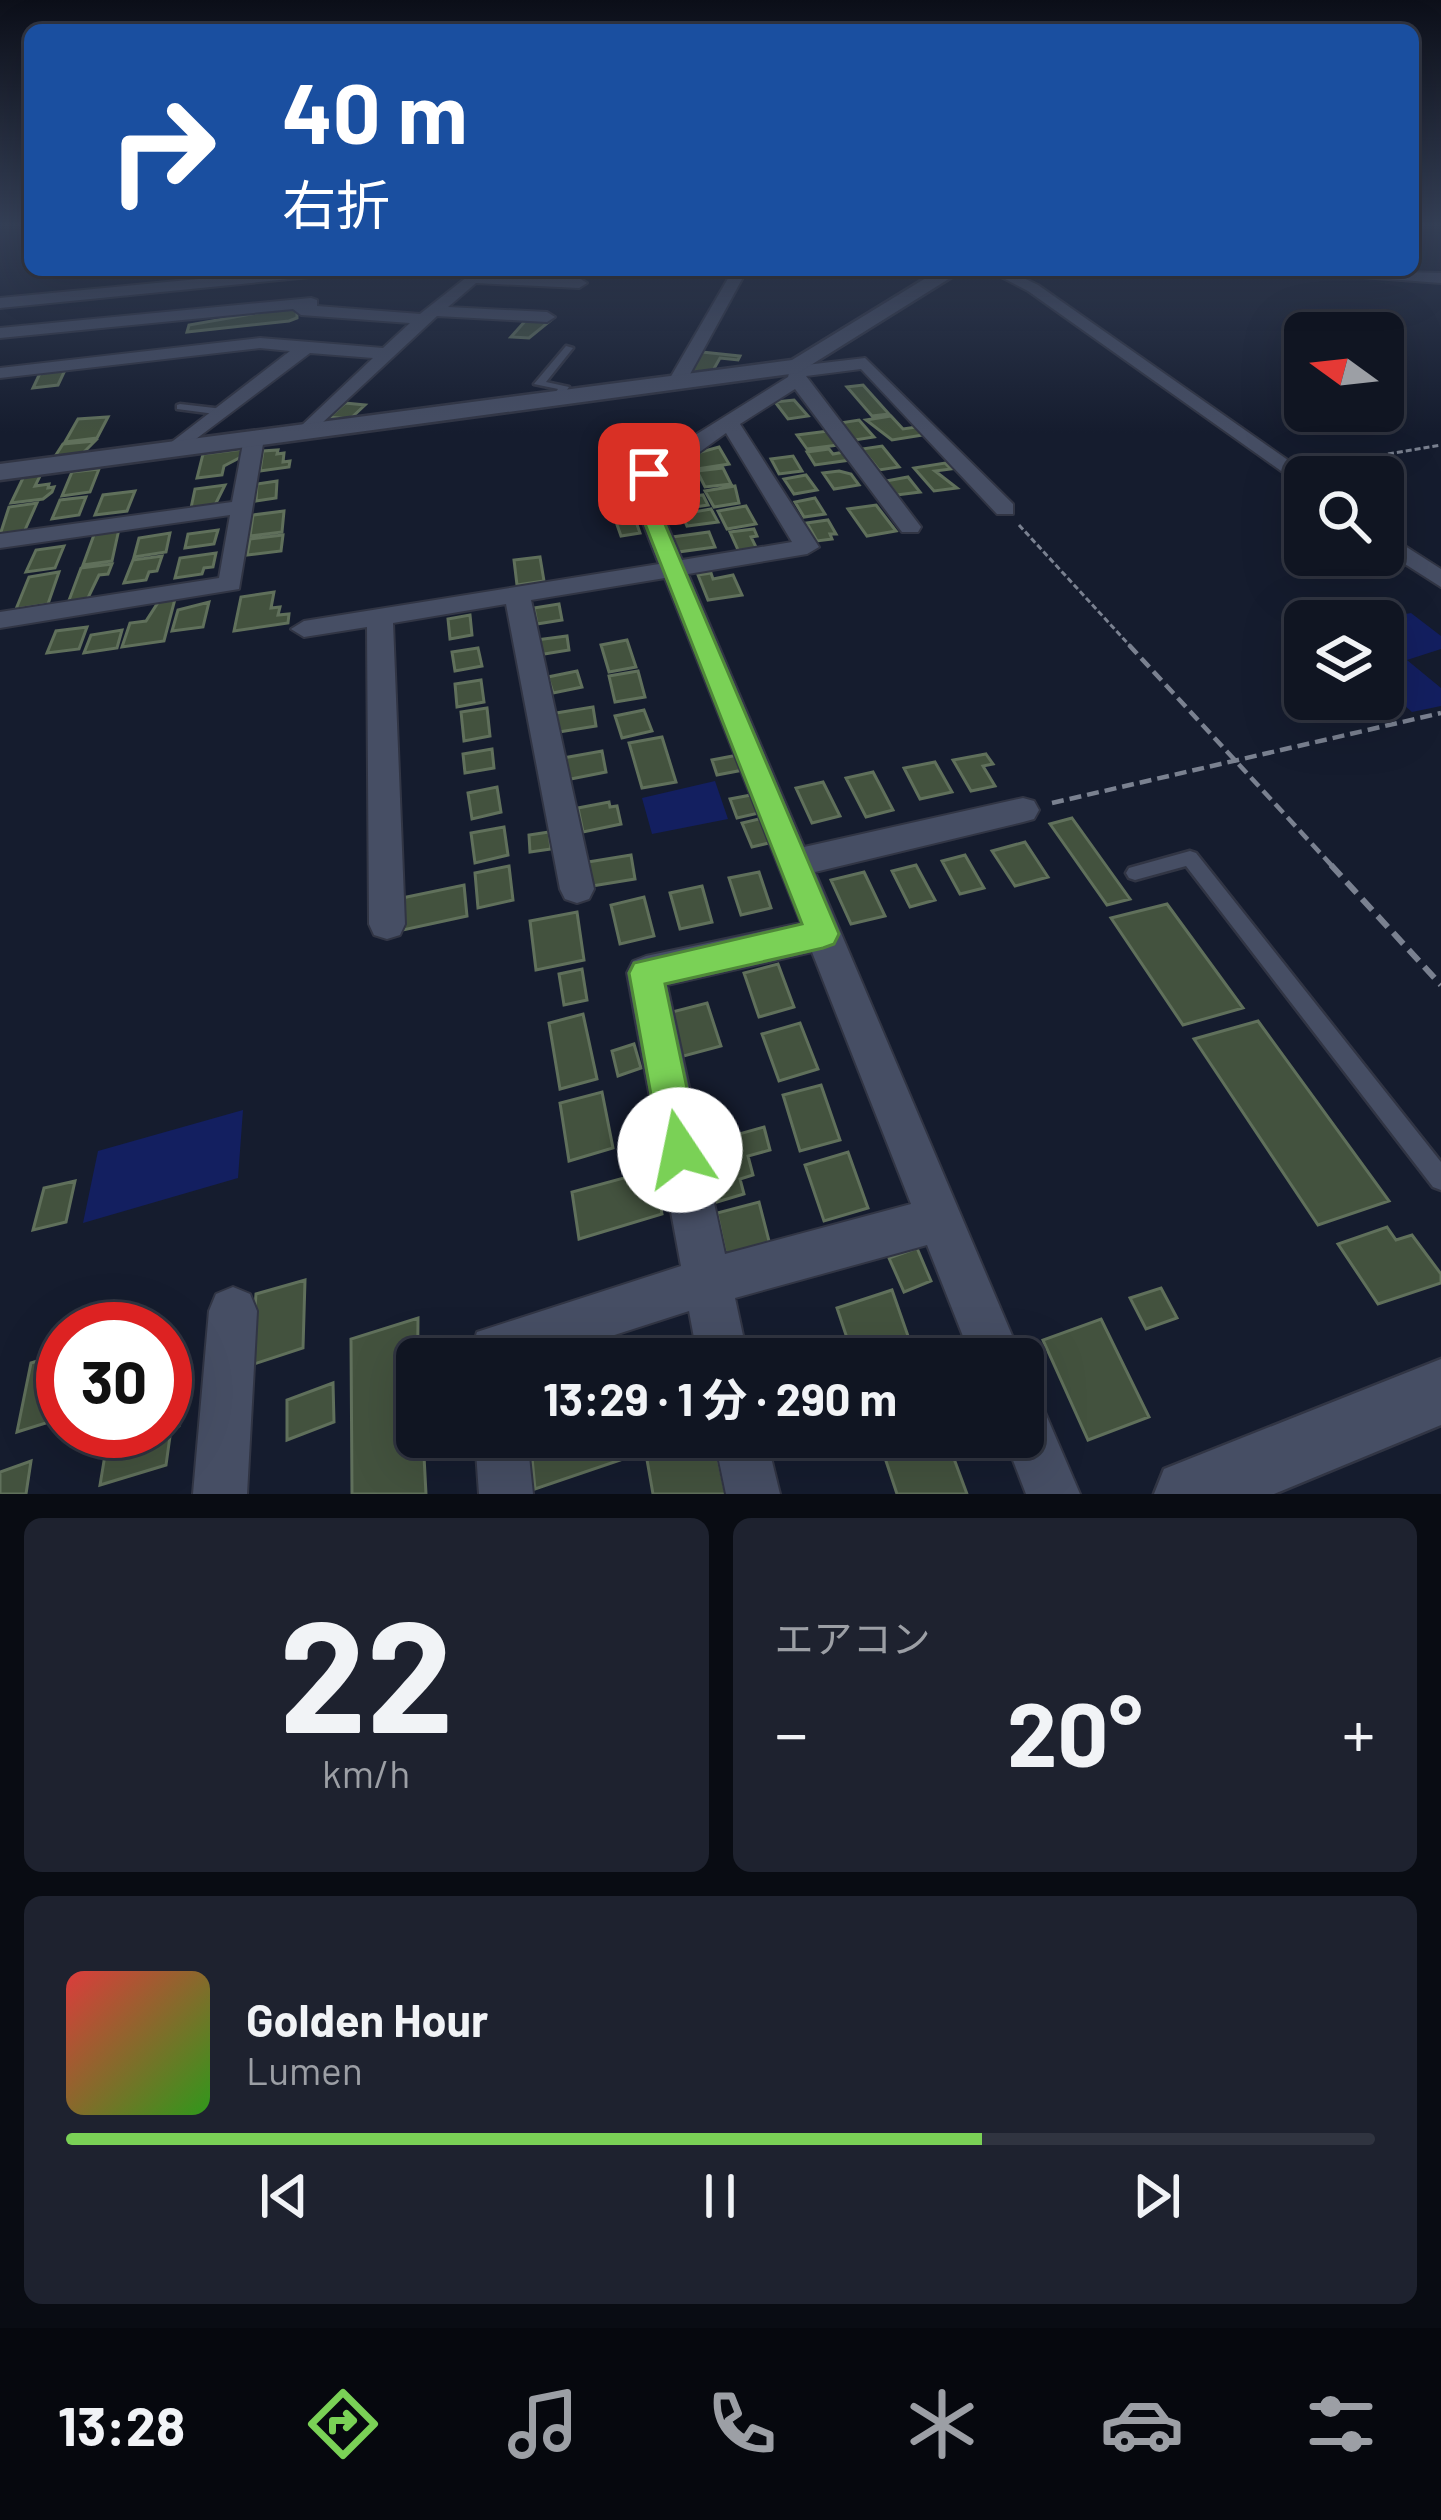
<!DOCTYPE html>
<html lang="ja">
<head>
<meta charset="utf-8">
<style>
  body { margin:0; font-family:Barlow,"Noto Sans JP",sans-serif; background:#1e222f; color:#f1f3f6; height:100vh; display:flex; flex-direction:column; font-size:45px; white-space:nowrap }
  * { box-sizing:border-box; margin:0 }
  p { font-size:39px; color:#9c9fa5 }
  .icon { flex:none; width:66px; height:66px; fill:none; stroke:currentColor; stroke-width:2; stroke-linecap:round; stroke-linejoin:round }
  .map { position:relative; height:1494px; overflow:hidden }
  .drawer { display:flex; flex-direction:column; gap:24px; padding:24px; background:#090c13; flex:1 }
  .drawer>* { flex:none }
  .guide { position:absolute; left:24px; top:24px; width:1395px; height:252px; border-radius:18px; box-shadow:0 12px 48px #0002,0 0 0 3px #303440; background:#1a4fa0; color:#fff; overflow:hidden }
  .needle { width:78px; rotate:285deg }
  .tools { position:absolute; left:1284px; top:312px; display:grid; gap:24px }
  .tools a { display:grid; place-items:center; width:120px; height:120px; border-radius:18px; background:#101522; box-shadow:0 12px 48px #0002,0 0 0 3px #303440; font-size:60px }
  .speed { position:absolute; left:36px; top:1302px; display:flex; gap:24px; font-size:60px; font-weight:700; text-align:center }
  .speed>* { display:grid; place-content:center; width:156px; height:156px; border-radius:50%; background:#101522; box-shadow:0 12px 48px #0002,0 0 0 3px #303440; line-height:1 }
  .speed .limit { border:18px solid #d22; background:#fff; color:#111 }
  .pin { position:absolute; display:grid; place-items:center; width:102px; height:102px; color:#fff; margin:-51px; border-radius:24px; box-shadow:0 6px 18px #0006 }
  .me { position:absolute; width:132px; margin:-66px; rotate:349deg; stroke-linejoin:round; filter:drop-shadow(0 0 9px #0008) }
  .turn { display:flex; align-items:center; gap:42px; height:252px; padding:0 60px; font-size:54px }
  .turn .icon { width:156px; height:156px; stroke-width:2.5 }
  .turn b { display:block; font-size:84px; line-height:102px }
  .big { font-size:90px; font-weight:700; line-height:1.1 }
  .drawer .card { flex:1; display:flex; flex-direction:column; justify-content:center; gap:18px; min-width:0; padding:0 42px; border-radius:18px; background:#1e222f }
  .drawer .dial { align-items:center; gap:0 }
  .dial b { font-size:156px; line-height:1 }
  .song { display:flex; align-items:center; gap:36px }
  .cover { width:144px; height:144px; border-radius:18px; background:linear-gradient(135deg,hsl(0 70% 55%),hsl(110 70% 35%)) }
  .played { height:12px; border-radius:6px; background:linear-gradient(90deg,#7ad156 70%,#303440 70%) }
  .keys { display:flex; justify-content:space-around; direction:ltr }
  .heat { display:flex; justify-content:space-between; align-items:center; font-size:66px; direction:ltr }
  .drawer .tiles { flex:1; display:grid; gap:24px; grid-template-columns:1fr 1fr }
  .card:last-child { grid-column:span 2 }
  .trip { position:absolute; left:396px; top:1338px; width:648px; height:120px; border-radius:18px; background:#101522; box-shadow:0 12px 48px #0002,0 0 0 3px #303440; font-weight:700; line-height:120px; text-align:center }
  .tabs { display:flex; height:192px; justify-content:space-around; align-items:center; background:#06080e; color:#9c9fa5 }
  .tabs .icon { width:84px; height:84px }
  .tabs .active { color:#7ad156 }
  .tabs b { font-size:54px; color:#f1f3f6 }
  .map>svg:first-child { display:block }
</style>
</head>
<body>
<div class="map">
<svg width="1441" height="1494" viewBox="0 0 1441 1494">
  <rect width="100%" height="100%" fill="#151c2e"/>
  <!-- green -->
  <path fill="#131f60" d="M 1411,613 L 1441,636 L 1441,649 L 1407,660 L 1441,688 L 1441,706 L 1412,712 L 1383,687 L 1383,621 L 1368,621 Z
    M 715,781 L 728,819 L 652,834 L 642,798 Z
    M 243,1110 L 238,1178 L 83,1223 L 98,1151 Z"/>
  <!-- building -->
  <path fill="#43523e" stroke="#60705b" stroke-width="3" d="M 297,306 L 297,318 L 289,321 L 187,332 L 189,325 Z
    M 527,319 L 550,321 L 529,338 L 511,337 Z
    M 702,352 L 740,356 L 738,360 L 720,358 L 711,374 L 689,374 Z
    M 66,368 L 58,385 L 33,388 L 41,371 Z
    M 863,385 L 889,414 L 872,416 L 847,387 Z
    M 794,400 L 808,416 L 788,419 L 775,402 Z
    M 345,403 L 365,405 L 350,419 L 329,417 Z
    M 891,416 L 903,429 L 916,427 L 923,435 L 892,440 L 866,420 Z
    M 108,417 L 97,438 L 65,442 L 78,419 Z
    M 859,420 L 874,437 L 855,440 L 840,423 Z
    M 828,431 L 838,445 L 807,449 L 797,435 Z
    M 95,441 L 80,456 L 54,458 L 63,444 Z
    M 882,446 L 899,467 L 879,470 L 862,449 Z
    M 719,447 L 729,464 L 697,469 L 690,455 Z
    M 243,449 L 241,457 L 224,466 L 222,475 L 197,478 L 203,454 Z
    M 829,449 L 833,454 L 844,452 L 850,460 L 815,465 L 807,452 Z
    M 278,450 L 277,454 L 284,453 L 283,462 L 290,461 L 289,467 L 260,471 L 263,451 Z
    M 793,456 L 802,471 L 779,474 L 771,459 Z
    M 945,463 L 951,469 L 935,471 L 957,488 L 934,491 L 914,468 Z
    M 723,468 L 731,484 L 705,487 L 697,471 Z
    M 99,469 L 90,492 L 62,496 L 72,472 Z
    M 839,471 L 851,474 L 859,485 L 834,489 L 823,473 Z
    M 41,474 L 35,486 L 49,484 L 48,488 L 54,487 L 52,492 L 43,499 L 11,503 L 24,476 Z
    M 806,475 L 817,490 L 794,494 L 784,479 Z
    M 908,477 L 920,492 L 897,495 L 886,481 Z
    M 277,481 L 276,498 L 256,501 L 257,484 Z
    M 225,485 L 215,505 L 191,508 L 195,489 Z
    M 735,486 L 739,503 L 714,507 L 705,491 Z
    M 135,491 L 127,511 L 95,515 L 103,495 Z
    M 703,495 L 708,505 L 662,512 L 657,501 Z
    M 86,497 L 79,515 L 52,519 L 60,500 Z
    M 815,498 L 825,514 L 804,517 L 795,502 Z
    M 37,503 L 24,532 L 0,535 L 9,507 Z
    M 876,505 L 896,531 L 867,536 L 848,509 Z
    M 746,506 L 756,524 L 727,529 L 718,511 Z
    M 711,509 L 718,522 L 687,526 L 682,514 Z
    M 284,511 L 282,532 L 250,536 L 253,515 Z
    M 634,516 L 640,533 L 621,536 L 615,519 Z
    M 828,520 L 836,534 L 830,534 L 832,539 L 817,541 L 807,523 Z
    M 119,529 L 112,561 L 83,565 L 95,532 Z
    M 754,529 L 757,536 L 751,537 L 757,549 L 739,552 L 730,532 Z
    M 218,530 L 214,544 L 185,548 L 188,534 Z
    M 709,532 L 715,547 L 678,552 L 672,537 Z
    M 170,533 L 166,552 L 134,557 L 139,538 Z
    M 283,535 L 281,551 L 247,555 L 250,539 Z
    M 64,546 L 55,568 L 26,572 L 36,550 Z
    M 216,553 L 213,567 L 204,568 L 202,574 L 175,578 L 180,558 Z
    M 162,556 L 157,571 L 149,572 L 146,580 L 124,583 L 133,560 Z
    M 540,557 L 544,581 L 517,585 L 514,560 Z
    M 112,564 L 108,574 L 99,575 L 87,600 L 68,603 L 81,568 Z
    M 59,572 L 48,604 L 16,609 L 29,577 Z
    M 711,573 L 713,579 L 733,575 L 742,595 L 708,600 L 698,575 Z
    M 274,592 L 271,608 L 280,607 L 278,615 L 289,614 L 288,623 L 234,631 L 241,597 Z
    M 175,599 L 164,641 L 122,647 L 130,623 L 146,621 L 159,601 Z
    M 209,602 L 203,627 L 172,631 L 178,610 Z
    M 559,604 L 562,620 L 537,624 L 534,608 Z
    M 470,615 L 472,635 L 450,639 L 448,619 Z
    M 87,627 L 79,649 L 47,653 L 56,631 Z
    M 122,630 L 117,648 L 84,653 L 91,635 Z
    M 567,636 L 569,650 L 538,655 L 536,640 Z
    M 627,640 L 636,667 L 609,672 L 601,645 Z
    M 478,648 L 482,666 L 455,671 L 452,652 Z
    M 577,671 L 582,687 L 553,693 L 548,677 Z
    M 638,671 L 645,697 L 615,702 L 609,676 Z
    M 481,680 L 484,702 L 457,707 L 455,684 Z
    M 593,707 L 596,726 L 559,732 L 556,713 Z
    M 487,708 L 490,736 L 464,741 L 461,712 Z
    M 644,710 L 652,731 L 622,738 L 615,716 Z
    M 662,737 L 676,782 L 642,788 L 629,743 Z
    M 492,749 L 494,768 L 465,773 L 463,754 Z
    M 602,751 L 606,772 L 566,780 L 563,758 Z
    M 986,754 L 993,764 L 983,766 L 995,786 L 971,791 L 953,760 Z
    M 738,755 L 743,770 L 717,775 L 712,760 Z
    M 935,762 L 952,792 L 920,799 L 904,768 Z
    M 873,772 L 893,810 L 866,817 L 846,778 Z
    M 823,782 L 840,816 L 812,823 L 796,788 Z
    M 497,787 L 501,812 L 472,819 L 468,793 Z
    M 751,795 L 759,813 L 737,818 L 730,799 Z
    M 609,802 L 610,807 L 617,806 L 621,824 L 583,832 L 578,808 Z
    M 763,818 L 773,842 L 752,847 L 742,823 Z
    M 1072,818 L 1130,899 L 1107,905 L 1050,824 Z
    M 504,827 L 508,855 L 475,863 L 471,833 Z
    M 549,832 L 551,849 L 530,852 L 529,835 Z
    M 1025,842 L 1048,877 L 1015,886 L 992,851 Z
    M 631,855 L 635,879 L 592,886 L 588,862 Z
    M 965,855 L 984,888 L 960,894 L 942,861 Z
    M 916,865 L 935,900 L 910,907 L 892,871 Z
    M 509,866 L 513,900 L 478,908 L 475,873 Z
    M 759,872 L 771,908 L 741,915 L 729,878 Z
    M 864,872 L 885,916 L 851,924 L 831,880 Z
    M 464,885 L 467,916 L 403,930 L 402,898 Z
    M 702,886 L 712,922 L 680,929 L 670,893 Z
    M 644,897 L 654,936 L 620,944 L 611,905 Z
    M 1167,904 L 1243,1008 L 1183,1025 L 1111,918 Z
    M 577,912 L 584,960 L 536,970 L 530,921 Z
    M 778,964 L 794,1007 L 759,1017 L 744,973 Z
    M 582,969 L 587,1000 L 564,1005 L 559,974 Z
    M 707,1003 L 721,1046 L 680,1057 L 668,1013 Z
    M 583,1014 L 597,1079 L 560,1089 L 549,1023 Z
    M 1258,1021 L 1389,1201 L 1318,1225 L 1194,1039 Z
    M 800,1023 L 818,1069 L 779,1081 L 762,1034 Z
    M 634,1044 L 641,1068 L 618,1076 L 612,1051 Z
    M 821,1085 L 840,1140 L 800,1151 L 783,1095 Z
    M 602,1092 L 613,1148 L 569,1161 L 560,1103 Z
    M 764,1127 L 770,1150 L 748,1156 L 753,1175 L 740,1179 L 744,1194 L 710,1204 L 696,1146 Z
    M 848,1152 L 868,1208 L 824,1221 L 805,1165 Z
    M 653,1170 L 662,1214 L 579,1239 L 572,1192 Z
    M 75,1181 L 66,1222 L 33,1230 L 44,1188 Z
    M 759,1202 L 770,1245 L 726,1256 L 717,1213 Z
    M 1387,1227 L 1396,1240 L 1412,1235 L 1441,1274 L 1441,1283 L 1378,1304 L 1338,1244 Z
    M 917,1248 L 931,1281 L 904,1292 L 889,1258 Z
    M 305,1280 L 303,1348 L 251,1365 L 256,1294 Z
    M 1161,1288 L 1177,1318 L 1146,1329 L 1130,1298 Z
    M 892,1290 L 915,1356 L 854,1359 L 837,1308 Z
    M 418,1318 L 417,1437 L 423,1437 L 426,1494 L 352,1494 L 351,1339 Z
    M 1101,1319 L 1149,1417 L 1088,1440 L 1043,1340 Z
    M 692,1340 L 696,1359 L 652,1359 L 651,1353 Z
    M 63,1353 L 62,1418 L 17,1432 L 31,1363 Z
    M 178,1369 L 174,1399 L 183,1397 L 179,1426 L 171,1429 L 166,1465 L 100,1485 L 109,1431 L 165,1431 L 165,1372 Z
    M 333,1383 L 334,1422 L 287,1440 L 287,1400 Z
    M 530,1437 L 632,1437 L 635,1455 L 535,1489 Z
    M 643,1437 L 713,1437 L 726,1494 L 653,1494 Z
    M 878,1437 L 946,1437 L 967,1494 L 897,1494 Z
    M 31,1461 L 26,1494 L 0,1494 L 0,1472 Z"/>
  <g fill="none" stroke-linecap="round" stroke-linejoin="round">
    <defs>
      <path id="service" d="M 566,346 L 573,348 L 546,382 L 569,387 L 558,402 L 555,403 L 550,400 L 558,389 L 534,384 Z
        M 180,404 L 223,409 L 228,412 L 223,415 L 177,409 L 177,405 Z
        M 1190,851 L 1196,853 L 1441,1162 L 1441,1190 L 1433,1187 L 1186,866 L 1135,880 L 1129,878 L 1126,873 L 1129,868 Z"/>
      <path id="minor" d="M 294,270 L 347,270 L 340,274 L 0,308 L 0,298 Z
        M 420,270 L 448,270 L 441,274 Z
        M 733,270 L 747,270 L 684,385 L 668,389 L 666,385 Z
        M 988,270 L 1007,270 L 1038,285 L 1312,477 L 1305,477 L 1305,488 L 1028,291 Z
        M 1316,270 L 1441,273 L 1441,283 L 1323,274 Z
        M 472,273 L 579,278 L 587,283 L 579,288 L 476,283 L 448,307 L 547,312 L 555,317 L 547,322 L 437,316 L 307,437 L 297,431 L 300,427 L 373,358 L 310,353 L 176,454 L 166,448 L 169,444 L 290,351 L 260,348 L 0,378 L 0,368 L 260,338 L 383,348 L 410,323 L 301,315 L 293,309 L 0,338 L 0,328 L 311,298 L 317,300 L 317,306 L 420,314 Z
        M 865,358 L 1013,504 L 1013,514 L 997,514 L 861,369 L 806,376 L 921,527 L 918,532 L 902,532 L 795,389 L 740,424 L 819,547 L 807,554 L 688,574 L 804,847 L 1023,798 L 1034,801 L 1039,810 L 1034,819 L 1023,822 L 815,872 L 1022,1359 L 972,1359 L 927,1245 L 735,1298 L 748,1359 L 698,1359 L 689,1311 L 540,1359 L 469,1359 L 477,1332 L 681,1266 L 627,973 L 633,961 L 646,956 L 801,923 L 665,578 L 531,600 L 594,889 L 589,899 L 577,903 L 565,899 L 560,889 L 506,604 L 393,623 L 405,924 L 400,935 L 387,939 L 374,935 L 369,924 L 367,627 L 304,637 L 291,629 L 304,621 L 659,564 L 629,487 L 641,469 L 788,377 L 792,362 L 806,365 ZM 726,433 L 792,542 L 682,560 L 651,487 ZM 812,952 L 911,1204 L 725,1254 L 667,985 Z
        M 254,432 L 264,438 L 239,589 L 0,628 L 0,612 L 219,578 L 230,515 L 0,548 L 0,534 L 232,502 L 244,438 Z
        M 1383,532 L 1441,569 L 1441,587 L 1383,550 Z
        M 233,1287 L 250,1294 L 257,1311 L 247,1494 L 193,1494 L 209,1311 L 216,1294 Z
        M 1023,1395 L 1041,1403 L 1080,1494 L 1026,1494 L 1004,1437 L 1023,1437 Z
        M 475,1437 L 527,1437 L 533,1494 L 479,1494 Z
        M 714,1437 L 766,1437 L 780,1494 L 726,1494 Z"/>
      <path id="tertiary" d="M 939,270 L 963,270 L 798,373 L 0,480 L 0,464 L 792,360 Z
        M 1441,1359 L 1441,1425 L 1274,1494 L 1154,1494 L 1164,1469 Z"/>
    </defs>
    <!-- service casing -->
    <use href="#service" stroke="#313544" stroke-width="5"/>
    <!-- minor casing -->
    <use href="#minor" stroke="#313544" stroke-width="4"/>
    <!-- tertiary casing -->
    <use href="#tertiary" stroke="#313544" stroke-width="5"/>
    <!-- path-far2 -->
    <path stroke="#7a8190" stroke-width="3" stroke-dasharray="6 3" stroke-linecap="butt" d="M 1317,466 L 1441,445
      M 1019,525 L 1132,648"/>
    <!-- path-far1 -->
    <path stroke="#7a8190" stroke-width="4.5" stroke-dasharray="12 6" stroke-linecap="butt" d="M 1129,645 L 1334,868
      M 1052,803 L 1441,713"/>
    <!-- path -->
    <path stroke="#7a8190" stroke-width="6" stroke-dasharray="15 8" stroke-linecap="butt" d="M 1331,865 L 1441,985"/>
    <!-- service -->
    <use href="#service" fill="#464e64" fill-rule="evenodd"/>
    <!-- minor -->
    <use href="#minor" fill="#464e64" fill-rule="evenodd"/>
    <!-- tertiary -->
    <use href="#tertiary" fill="#464e64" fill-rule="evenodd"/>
  </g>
  <!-- sky -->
  <linearGradient id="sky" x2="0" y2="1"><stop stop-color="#0c0f19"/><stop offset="0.52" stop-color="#354057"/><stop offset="1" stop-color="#354057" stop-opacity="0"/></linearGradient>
  <rect width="1441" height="433" fill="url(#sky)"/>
  <!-- route -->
  <path fill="#7ad156" stroke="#4f8838" stroke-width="3" d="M 649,468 L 659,474 L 650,488 L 667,529 L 839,934 L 834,944 L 823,948 L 665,984 L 700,1150 L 694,1164 L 680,1169 L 667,1164 L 661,1150 L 629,973 L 634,963 L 802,924 L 631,488 L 642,470 Z"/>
</svg>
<div class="tools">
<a><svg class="needle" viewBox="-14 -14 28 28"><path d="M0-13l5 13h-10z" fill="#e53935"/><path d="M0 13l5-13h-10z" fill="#9c9fa5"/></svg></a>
<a><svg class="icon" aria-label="search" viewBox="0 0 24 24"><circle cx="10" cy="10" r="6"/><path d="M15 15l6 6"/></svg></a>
<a><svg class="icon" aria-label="layers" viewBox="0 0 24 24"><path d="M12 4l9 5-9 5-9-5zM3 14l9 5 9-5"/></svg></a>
</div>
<div class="speed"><div class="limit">30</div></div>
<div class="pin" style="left:649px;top:474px;background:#d93025"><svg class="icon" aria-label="arrive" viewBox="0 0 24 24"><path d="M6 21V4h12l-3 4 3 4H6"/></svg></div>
<svg class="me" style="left:680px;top:1150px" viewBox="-20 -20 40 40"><circle r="19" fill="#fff"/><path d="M0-13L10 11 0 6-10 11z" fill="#7ad156"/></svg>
<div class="trip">13:29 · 1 分 · 290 m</div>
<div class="guide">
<div class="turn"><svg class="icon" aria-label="right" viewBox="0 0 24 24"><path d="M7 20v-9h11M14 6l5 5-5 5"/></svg><div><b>40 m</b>右折</div></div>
</div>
</div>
<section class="drawer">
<div class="tiles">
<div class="card dial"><b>22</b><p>km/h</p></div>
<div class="card"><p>エアコン</p>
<div class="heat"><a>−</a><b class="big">20°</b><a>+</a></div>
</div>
<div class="card">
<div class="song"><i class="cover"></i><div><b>Golden Hour</b><p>Lumen</p></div></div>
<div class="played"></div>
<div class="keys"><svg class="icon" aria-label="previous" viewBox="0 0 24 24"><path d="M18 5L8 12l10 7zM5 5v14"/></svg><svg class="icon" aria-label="pause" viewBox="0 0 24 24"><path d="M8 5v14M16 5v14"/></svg><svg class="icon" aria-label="next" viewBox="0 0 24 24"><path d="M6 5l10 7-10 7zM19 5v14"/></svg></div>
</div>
</div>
</section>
<nav class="tabs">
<b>13:28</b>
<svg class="icon active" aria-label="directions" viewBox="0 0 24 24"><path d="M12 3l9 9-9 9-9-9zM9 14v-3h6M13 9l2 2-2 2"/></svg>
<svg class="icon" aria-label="music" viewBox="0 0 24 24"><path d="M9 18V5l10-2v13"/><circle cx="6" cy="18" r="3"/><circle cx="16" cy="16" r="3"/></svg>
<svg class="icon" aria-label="phone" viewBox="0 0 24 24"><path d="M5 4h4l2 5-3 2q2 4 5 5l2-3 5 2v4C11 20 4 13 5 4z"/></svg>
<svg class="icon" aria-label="climate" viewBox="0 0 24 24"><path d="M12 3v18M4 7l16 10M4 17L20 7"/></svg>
<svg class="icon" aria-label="car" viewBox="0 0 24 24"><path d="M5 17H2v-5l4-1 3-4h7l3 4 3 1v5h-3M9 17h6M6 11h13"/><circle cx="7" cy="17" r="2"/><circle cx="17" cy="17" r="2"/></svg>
<svg class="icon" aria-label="filters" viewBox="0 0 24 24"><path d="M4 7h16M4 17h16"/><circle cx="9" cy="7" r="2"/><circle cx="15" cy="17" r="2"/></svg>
</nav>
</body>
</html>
